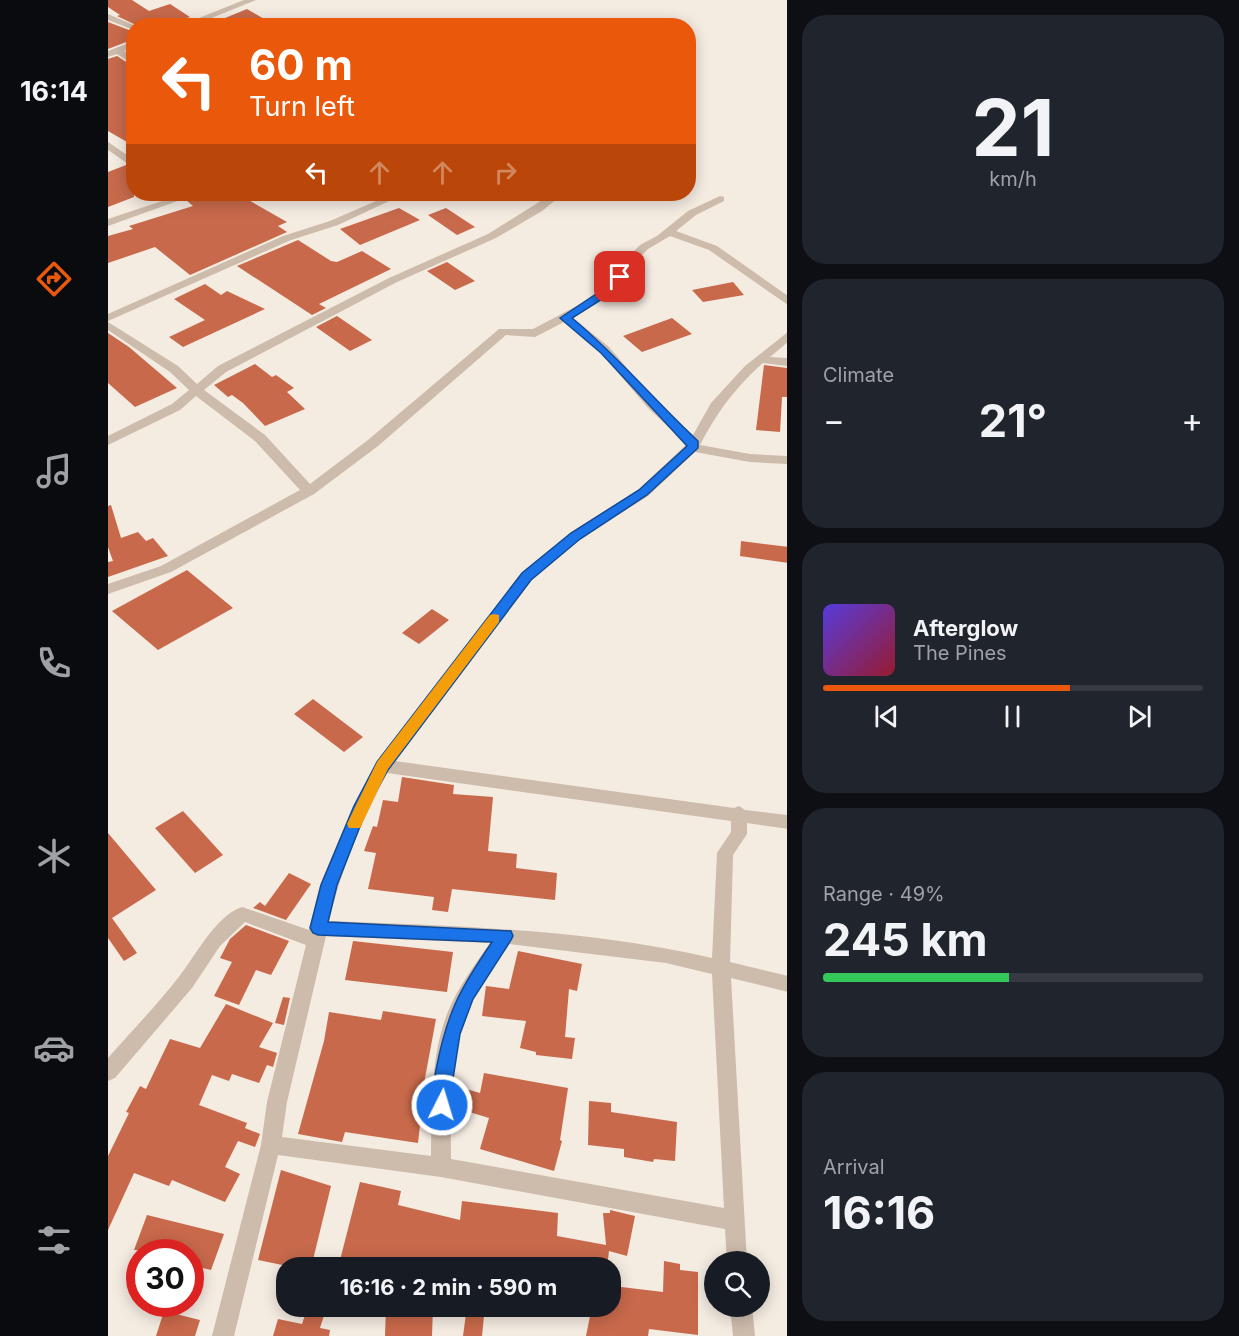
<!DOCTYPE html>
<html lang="en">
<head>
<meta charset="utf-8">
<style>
  body { margin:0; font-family:Inter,sans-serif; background:#20242c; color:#f1f3f6; height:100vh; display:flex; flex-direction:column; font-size:22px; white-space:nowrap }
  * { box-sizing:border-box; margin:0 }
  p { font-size:20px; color:#9ea1a6 }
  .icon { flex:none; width:33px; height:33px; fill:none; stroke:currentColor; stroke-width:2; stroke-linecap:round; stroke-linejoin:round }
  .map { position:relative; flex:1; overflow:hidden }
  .details { display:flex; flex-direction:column; gap:15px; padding:15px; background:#0d0f14; width:452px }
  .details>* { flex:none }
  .top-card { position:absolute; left:18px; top:18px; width:570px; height:183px; border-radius:24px; box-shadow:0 3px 15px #0003; background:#ea580c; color:#fff; overflow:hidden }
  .buttons { position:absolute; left:596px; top:1251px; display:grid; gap:12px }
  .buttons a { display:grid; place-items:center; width:66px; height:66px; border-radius:50%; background:#171b24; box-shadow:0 3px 15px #0003; font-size:30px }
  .speed { position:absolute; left:18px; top:1239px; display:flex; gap:12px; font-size:30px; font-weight:700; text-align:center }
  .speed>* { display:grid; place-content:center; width:78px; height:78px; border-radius:50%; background:#171b24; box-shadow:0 3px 15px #0003; line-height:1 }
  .speed .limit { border:9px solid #d22; background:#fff; color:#111 }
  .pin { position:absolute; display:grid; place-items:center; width:51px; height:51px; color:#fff; margin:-26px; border-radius:12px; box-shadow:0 3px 9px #0006 }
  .me { position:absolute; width:66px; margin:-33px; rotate:5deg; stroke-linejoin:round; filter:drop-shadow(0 0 4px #0008) }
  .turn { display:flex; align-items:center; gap:21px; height:126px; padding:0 24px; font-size:27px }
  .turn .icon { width:78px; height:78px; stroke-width:2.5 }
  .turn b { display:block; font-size:42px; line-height:51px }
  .lanes { display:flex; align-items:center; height:57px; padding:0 24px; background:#0003; justify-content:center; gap:30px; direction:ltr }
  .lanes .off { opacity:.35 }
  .big { font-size:45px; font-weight:700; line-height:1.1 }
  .details .tile { flex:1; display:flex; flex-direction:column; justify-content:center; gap:9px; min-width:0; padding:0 21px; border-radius:24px; background:#20242c }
  .details .dial { align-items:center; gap:0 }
  .dial b { font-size:78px; line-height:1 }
  .song { display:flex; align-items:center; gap:18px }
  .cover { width:72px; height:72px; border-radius:9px; background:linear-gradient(135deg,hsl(250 70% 55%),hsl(350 70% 35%)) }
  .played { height:6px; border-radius:3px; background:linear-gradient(90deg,#ea580c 65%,#363941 65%) }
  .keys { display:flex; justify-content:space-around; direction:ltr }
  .heat { display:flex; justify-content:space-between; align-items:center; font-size:33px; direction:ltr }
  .charge { height:9px; border-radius:4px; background:linear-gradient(90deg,#34c759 49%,#363941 0) }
  .trip { position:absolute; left:168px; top:1257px; width:345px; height:60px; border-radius:24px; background:#171b24; box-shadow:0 3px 15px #0003; font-weight:700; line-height:60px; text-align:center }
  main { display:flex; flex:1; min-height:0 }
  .dock { display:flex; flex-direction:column; width:108px; justify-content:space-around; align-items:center; background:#090b0e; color:#9ea1a6 }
  .dock .icon { width:42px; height:42px }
  .dock .current { color:#ea580c }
  .dock b { font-size:27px; color:#f1f3f6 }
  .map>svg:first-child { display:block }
</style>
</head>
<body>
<main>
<nav class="dock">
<b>16:14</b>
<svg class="icon current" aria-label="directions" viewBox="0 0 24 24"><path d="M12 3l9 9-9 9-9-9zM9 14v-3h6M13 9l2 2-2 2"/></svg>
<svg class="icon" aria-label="music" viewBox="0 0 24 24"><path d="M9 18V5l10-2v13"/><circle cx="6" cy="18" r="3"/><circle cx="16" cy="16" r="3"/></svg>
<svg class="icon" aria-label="phone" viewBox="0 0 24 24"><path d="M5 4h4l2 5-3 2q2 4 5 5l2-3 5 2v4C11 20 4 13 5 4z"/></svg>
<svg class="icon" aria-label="climate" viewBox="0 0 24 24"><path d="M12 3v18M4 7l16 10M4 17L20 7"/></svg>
<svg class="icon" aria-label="car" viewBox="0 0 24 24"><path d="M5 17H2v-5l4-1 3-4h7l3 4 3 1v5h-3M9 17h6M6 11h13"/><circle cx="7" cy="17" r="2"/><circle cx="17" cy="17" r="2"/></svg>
<svg class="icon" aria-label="filters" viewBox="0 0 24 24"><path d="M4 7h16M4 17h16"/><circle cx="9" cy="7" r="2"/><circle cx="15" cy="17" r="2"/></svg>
</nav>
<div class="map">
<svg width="680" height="1336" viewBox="0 0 680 1336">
  <rect width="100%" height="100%" fill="#f4ebe1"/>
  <!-- building -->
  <path fill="#c8694b" d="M 0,0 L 24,0 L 41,11 L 62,4 L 82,17 L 55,26 L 30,26 L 9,16 L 12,15 L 0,7 Z
    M 139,9 L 168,26 L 101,26 L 100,25 Z
    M 0,22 L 26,32 L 26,39 L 0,49 Z
    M 9,56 L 26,67 L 26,146 L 0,131 L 0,59 Z
    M 18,165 L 26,170 L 26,197 L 0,207 L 0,172 Z
    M 91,194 L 130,194 L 179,222 L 170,226 L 179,232 L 82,275 L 47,247 L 0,263 L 0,236 L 25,229 L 21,226 L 85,206 L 78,200 Z
    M 291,208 L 312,220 L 252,245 L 232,229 Z
    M 338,208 L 367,227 L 349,235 L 320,215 Z
    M 190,240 L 223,261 L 229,262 L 254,251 L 283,269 L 211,304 L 218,308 L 204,315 L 129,266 Z
    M 339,262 L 367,281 L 347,290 L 319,271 Z
    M 625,282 L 636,295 L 595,302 L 584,290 Z
    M 97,284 L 113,295 L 119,291 L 157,309 L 75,347 L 61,337 L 97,320 L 66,299 Z
    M 229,316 L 248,329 L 264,340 L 242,351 L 208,327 Z
    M 564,318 L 584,334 L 534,352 L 515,336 Z
    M 0,333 L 21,347 L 69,388 L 27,407 L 0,383 Z
    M 147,364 L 164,377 L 168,375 L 186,388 L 179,392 L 197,409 L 157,426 L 135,403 L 124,395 L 120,397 L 106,385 Z
    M 656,365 L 680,368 L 680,397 L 674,397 L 672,432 L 648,430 Z
    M 3,505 L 13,538 L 30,532 L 38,541 L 45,538 L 60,556 L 0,577 L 0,562 L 5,561 L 0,547 L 0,506 Z
    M 633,541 L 680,547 L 680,563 L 632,556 Z
    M 79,570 L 125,608 L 50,650 L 4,611 Z
    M 324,609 L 341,620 L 311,644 L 294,633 Z
    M 205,699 L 255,737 L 236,752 L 186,714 Z
    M 294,777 L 346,785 L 345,794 L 385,797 L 380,851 L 409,854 L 408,868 L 449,873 L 447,900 L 344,889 L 340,912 L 324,910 L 326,897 L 260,889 L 268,853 L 256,851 L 265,826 L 269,827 L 275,800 L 290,802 Z
    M 75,811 L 115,855 L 87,873 L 47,828 Z
    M 0,833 L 48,890 L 4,918 L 29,953 L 16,961 L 0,938 Z
    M 181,873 L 203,884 L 178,920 L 145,908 L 152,902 L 157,906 Z
    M 138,925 L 181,941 L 163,975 L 148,970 L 131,1005 L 106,996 L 124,962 L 112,958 L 122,939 Z
    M 245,941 L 345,952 L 339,992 L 237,980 Z
    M 410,951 L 474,964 L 469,991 L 461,989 L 457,1037 L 467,1038 L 464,1059 L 428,1055 L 428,1052 L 412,1048 L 418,1021 L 374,1016 L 378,986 L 401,989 Z
    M 175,997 L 182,998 L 176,1025 L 167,1023 Z
    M 118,1004 L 165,1023 L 151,1047 L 169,1053 L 165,1067 L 159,1065 L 151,1083 L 124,1074 L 121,1081 L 104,1075 L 91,1105 L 139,1123 L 137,1128 L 152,1134 L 147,1147 L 130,1141 L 117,1167 L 132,1174 L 117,1202 L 64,1180 L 61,1186 L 26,1173 L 0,1230 L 0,1156 L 21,1113 L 18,1112 L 32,1086 L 38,1089 L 62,1039 L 92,1048 Z
    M 275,1011 L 328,1019 L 317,1078 L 310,1143 L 237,1132 L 234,1142 L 190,1134 L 216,1041 L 221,1012 L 273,1020 Z
    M 376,1073 L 460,1088 L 452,1140 L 454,1141 L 446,1171 L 372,1149 L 381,1118 L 345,1107 L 345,1093 L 348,1086 L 372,1093 Z
    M 481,1101 L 503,1103 L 503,1112 L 569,1122 L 567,1161 L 546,1159 L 545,1162 L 516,1157 L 516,1149 L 480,1145 Z
    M 173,1170 L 223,1186 L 203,1268 L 189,1268 L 150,1260 Z
    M 252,1182 L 293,1191 L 290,1205 L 352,1220 L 354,1201 L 450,1213 L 449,1236 L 498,1245 L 495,1213 L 502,1213 L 502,1210 L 527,1216 L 519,1256 L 501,1251 L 499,1268 L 230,1268 Z
    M 39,1215 L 116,1234 L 103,1270 L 82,1265 L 82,1252 L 26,1250 Z
    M 556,1261 L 572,1264 L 572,1270 L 590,1272 L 590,1335 L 541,1329 L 540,1336 L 478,1336 L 484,1306 L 504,1306 L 505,1286 L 555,1292 Z
    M 200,1306 L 219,1306 L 212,1328 L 222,1330 L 221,1336 L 165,1336 L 170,1319 L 194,1324 Z
    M 278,1306 L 325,1306 L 324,1336 L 277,1336 Z
    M 359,1306 L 377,1306 L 374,1336 L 355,1336 Z
    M 56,1311 L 92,1320 L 87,1336 L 48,1336 Z"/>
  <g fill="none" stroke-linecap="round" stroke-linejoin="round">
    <!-- minor -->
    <path fill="#cdbbac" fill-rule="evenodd" d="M 136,0 L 148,0 L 84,26 L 71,26 Z
      M 0,14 L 28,26 L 26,26 L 26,30 L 0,20 Z
      M 26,41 L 26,47 L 16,51 L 26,57 L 26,65 L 9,54 L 0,57 L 0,51 Z
      M 0,142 L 26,160 L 26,168 L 0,150 Z
      M 75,194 L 89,194 L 0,226 L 0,219 Z
      M 284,194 L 294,195 L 230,225 L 183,240 L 0,321 L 0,314 L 175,236 L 222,221 Z
      M 444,194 L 455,194 L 434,211 L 388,238 L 289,282 L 118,372 L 96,390 L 157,435 L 202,484 L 260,440 L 391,329 L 425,329 L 480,300 L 499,286 L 513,264 L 532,245 L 549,236 L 580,211 L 612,196 L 616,197 L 616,201 L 588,215 L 568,231 L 609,246 L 680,296 L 680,305 L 601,250 L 562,236 L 540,249 L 521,268 L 507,290 L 464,317 L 501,347 L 549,403 L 585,435 L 603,403 L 637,366 L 680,332 L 680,342 L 662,357 L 680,358 L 680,366 L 655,363 C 626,389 610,411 592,445 L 642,454 L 680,456 L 680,464 L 642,462 L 587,452 L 540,496 L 472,539 L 424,579 L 287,761 L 626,808 L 631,806 L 637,810 L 680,815 L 680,829 L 639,823 L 639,834 L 625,855 L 622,962 L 680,976 L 680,992 L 623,978 L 639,1262 L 619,1262 L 617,1229 L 333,1177 L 170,1155 L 126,1336 L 104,1336 L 153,1145 L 159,1102 L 198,945 L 137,922 L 112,946 L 84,988 L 7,1078 L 0,1081 L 0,1058 C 23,1032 48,1006 70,978 C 87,957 107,916 134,907 L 201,930 L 212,885 L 245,806 L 269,762 L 414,573 L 462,533 L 530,490 L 579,444 L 541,409 L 493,353 L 456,322 L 427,337 L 398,335 L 270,446 L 206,494 L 63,572 L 0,594 L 0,584 L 53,566 L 192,490 L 147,441 L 88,396 L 72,410 L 0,445 L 0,436 L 64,404 L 81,390 L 62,372 L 0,330 L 0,322 L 70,366 L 89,384 L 110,366 L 281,278 L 380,234 ZM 279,773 L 623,821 L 623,832 L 609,853 L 604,958 C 479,929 349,926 221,921 C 233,869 254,820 279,773 ZM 218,936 L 382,943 C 366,966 349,988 339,1014 C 322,1059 324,1109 323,1156 L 174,1137 L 179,1102 ZM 401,944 L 558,963 L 604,974 L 616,1208 L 343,1159 C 343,1111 339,1057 359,1011 C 370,987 387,966 401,944 Z
      M 622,1306 L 644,1306 L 647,1336 L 625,1336 Z"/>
  </g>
  <!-- route -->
  <path fill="#1a73e8" stroke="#114b97" stroke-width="1.5" d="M 508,275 L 517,277 L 507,291 L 464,318 C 510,356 547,401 590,441 L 590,448 L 539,495 L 472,539 L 423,580 L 280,770 L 260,806 L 229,885 L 220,922 L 403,931 L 405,936 L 403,940 L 365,999 L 352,1034 L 340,1111 L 334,1113 L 327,1111 C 322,1098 326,1083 328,1070 C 339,1012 352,989 384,942 L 210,935 L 205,933 L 202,928 L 213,885 L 246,806 L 269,762 L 414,573 L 463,533 L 531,490 L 579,446 L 493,353 L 452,318 L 500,286 Z"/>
  <!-- slow -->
  <path fill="#f59e0b" d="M 386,614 L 391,615 L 391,622 L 280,769 L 252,828 L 241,828 L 239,824 L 269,762 L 382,615 Z"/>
</svg>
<div class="buttons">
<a><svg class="icon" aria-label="search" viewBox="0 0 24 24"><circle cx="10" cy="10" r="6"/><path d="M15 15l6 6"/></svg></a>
</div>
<div class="speed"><div class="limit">30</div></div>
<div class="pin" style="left:512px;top:277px;background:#d93025"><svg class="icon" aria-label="arrive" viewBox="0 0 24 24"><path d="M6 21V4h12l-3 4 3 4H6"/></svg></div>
<svg class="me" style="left:334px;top:1105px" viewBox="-20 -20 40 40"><circle r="17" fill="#1a73e8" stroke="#fff" stroke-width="3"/><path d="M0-11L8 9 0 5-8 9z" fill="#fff"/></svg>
<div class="trip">16:16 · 2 min · 590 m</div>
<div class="top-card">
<div class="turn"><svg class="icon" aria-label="left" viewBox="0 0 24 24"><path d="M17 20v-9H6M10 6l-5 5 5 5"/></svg><div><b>60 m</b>Turn left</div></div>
<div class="lanes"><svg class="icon" aria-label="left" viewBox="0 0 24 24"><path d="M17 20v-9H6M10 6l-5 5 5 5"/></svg><svg class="icon off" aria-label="ahead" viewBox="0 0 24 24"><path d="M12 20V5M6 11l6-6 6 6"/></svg><svg class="icon off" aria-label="ahead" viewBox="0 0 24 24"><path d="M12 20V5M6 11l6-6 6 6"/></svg><svg class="icon off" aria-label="right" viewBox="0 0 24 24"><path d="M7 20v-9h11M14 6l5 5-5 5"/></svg></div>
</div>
</div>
<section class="details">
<div class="tile dial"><b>21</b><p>km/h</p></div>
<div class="tile"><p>Climate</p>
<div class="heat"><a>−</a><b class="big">21°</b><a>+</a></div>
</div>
<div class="tile">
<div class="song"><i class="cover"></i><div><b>Afterglow</b><p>The Pines</p></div></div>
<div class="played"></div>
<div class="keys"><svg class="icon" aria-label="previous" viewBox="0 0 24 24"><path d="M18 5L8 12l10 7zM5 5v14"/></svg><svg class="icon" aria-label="pause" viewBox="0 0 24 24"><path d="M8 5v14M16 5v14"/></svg><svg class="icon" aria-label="next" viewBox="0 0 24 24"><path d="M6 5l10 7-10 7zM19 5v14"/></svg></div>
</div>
<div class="tile"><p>Range · 49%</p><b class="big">245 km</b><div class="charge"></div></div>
<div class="tile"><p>Arrival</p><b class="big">16:16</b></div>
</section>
</main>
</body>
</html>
